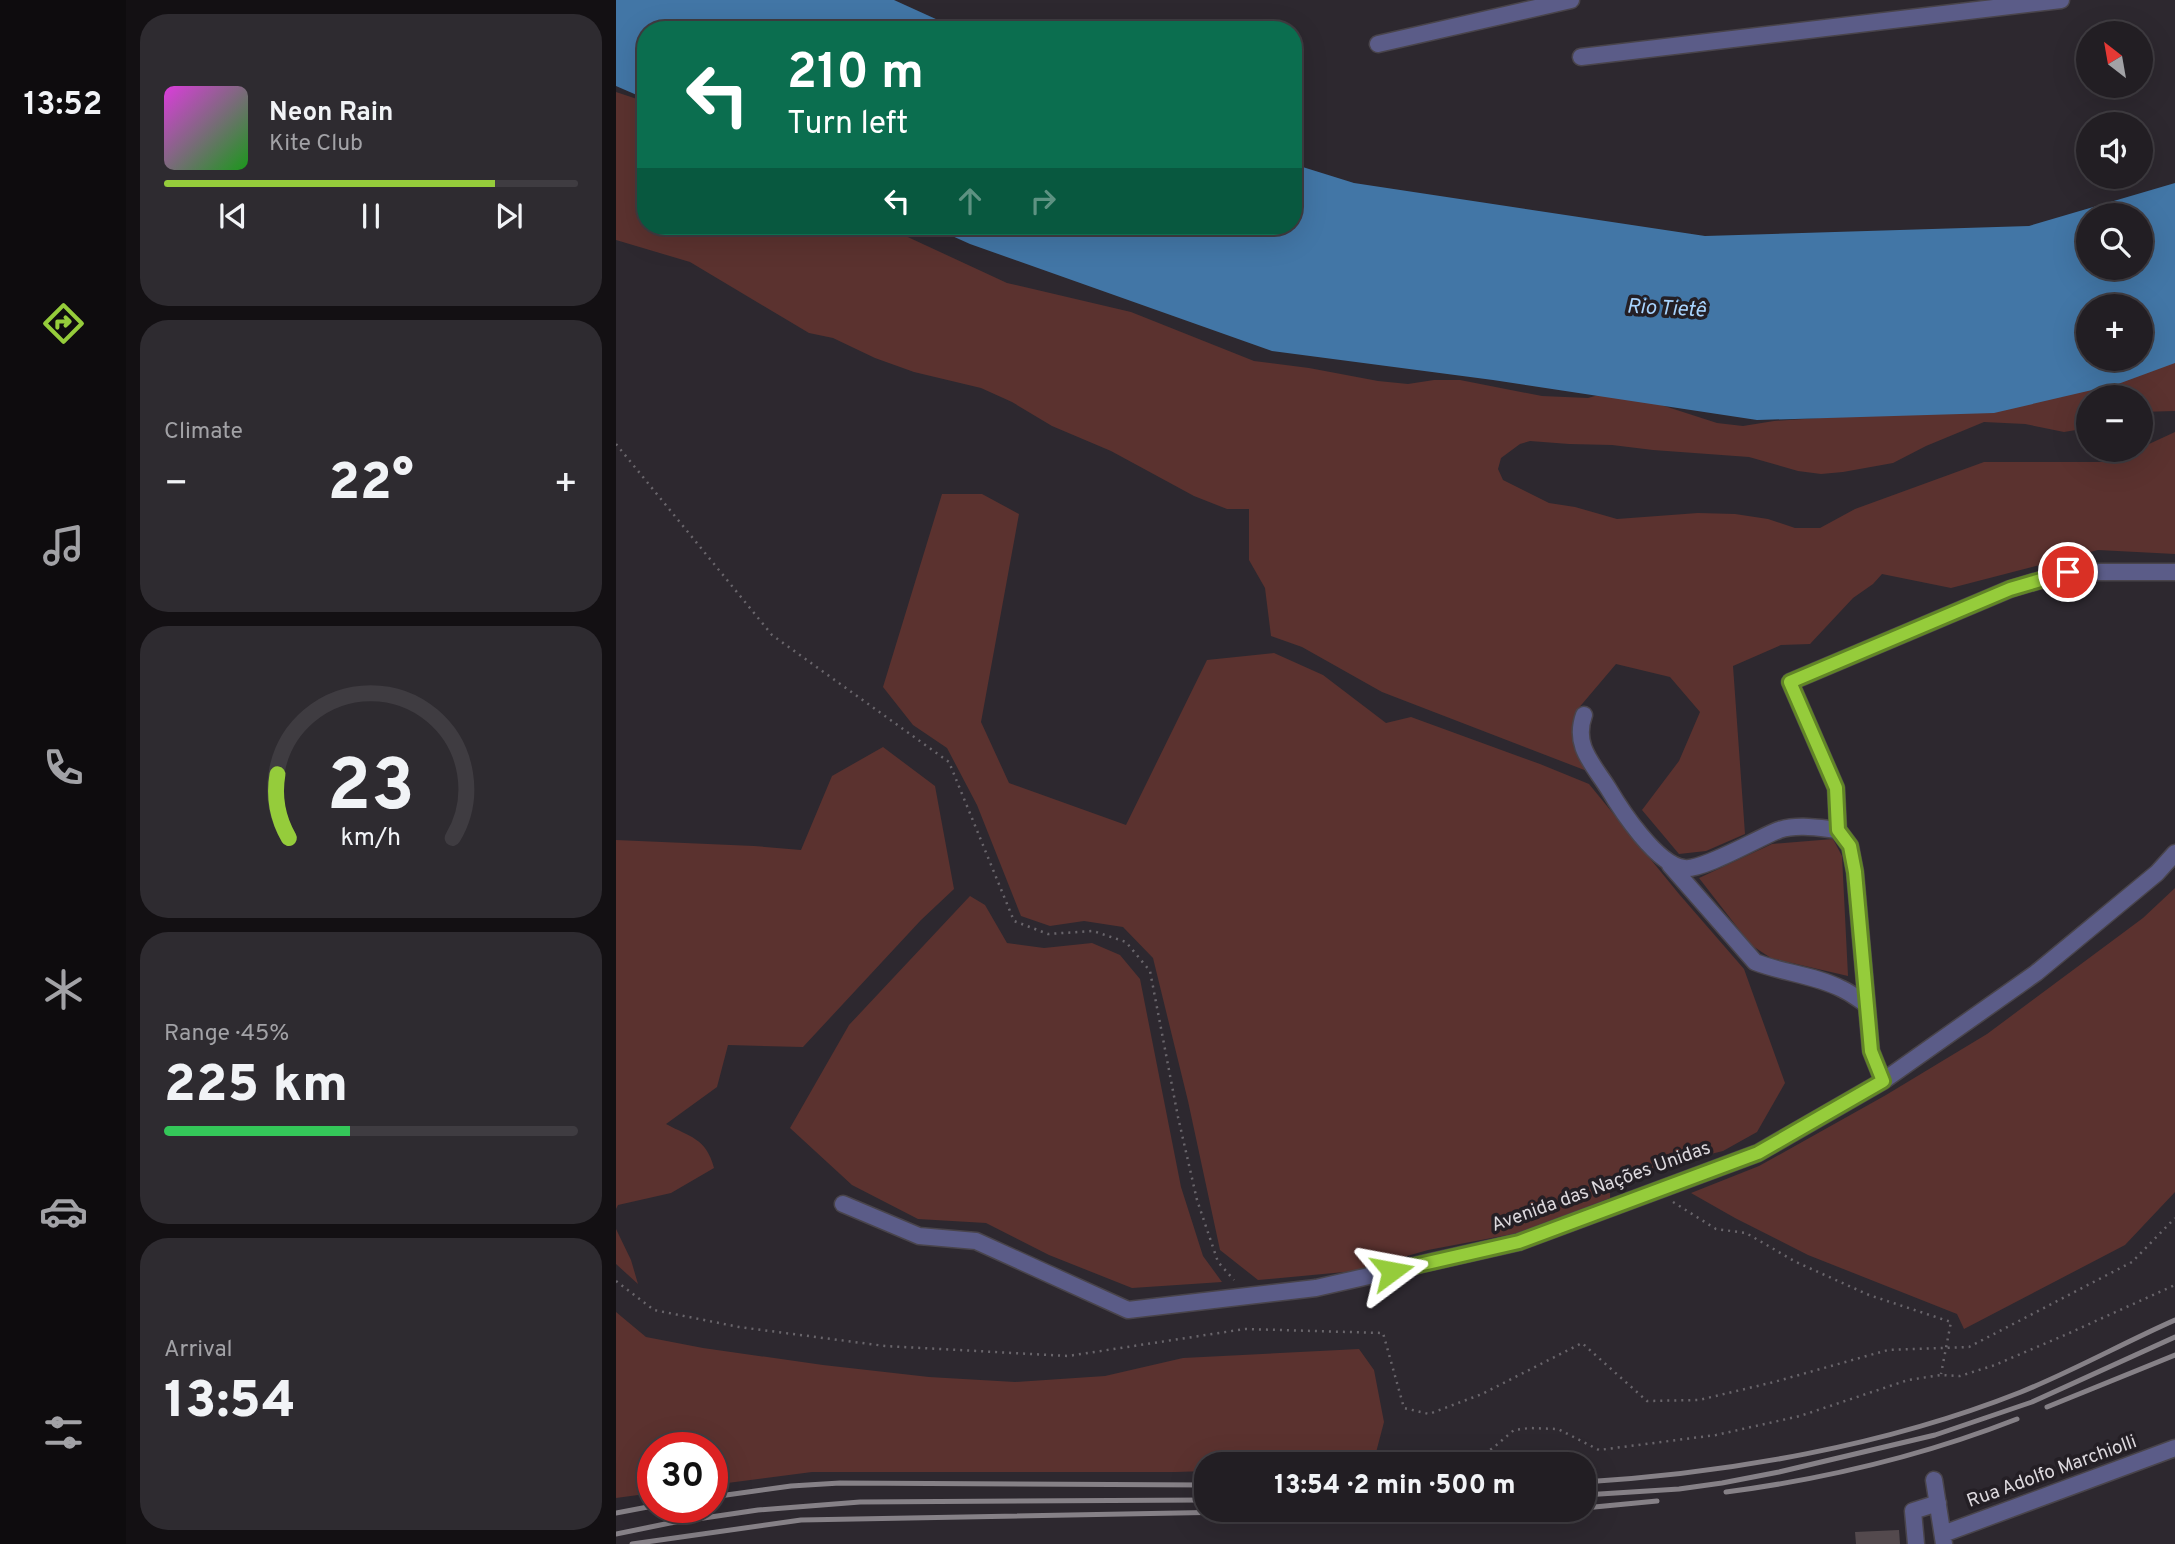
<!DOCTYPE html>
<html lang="en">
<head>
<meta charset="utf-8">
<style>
  body { margin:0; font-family:Overpass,sans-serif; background:#2e2b30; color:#f1f3f6; height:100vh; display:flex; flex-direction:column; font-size:26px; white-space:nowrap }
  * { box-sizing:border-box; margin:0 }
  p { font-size:23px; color:#a2a2a6 }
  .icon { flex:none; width:38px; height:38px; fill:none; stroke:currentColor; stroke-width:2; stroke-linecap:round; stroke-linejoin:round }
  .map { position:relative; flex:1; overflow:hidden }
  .details { display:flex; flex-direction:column; gap:14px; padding:14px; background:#131013; width:490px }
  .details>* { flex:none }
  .guide { position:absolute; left:21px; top:21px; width:665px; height:214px; border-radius:28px; box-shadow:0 7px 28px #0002,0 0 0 2px #3f3c41; background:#0b6e4f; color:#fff; overflow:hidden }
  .needle { width:46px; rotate:329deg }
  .buttons { position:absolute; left:1460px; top:21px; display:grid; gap:14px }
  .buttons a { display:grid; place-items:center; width:77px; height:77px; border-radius:50%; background:#221e23; box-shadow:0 7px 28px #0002,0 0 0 2px #3f3c41; font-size:35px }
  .speed { position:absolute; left:21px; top:1432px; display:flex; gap:14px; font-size:35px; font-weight:700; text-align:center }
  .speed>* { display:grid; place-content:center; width:91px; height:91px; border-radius:50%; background:#221e23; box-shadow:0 7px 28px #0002,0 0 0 2px #3f3c41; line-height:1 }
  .speed .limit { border:10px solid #d22; background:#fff; color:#111 }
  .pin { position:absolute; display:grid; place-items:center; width:60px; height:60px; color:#fff; margin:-30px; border:4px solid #fff; border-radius:50%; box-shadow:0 2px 7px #0007 }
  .me { position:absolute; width:77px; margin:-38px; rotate:77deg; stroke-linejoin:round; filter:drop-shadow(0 0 5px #0008) }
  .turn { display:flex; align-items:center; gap:24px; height:147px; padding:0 35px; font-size:32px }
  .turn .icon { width:91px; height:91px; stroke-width:2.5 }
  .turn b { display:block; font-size:49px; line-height:60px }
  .lanes { display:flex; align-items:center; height:66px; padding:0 35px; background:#0003; justify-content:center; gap:35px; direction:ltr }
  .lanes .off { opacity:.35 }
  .big { font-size:52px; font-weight:800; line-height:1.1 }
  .details .tile { flex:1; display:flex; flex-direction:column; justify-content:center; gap:10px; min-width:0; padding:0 24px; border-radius:28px; background:#2e2b30 }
  .details .dial { align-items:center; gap:0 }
  .dial svg { height:182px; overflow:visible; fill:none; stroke:#3f3c41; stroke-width:7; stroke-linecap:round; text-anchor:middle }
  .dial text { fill:#f1f3f6; stroke:none }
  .song { display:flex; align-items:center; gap:21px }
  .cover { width:84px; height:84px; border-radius:10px; background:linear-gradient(135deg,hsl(300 70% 55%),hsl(120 70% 35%)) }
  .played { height:7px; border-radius:4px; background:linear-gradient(90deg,#95cc3b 80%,#3f3c41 80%) }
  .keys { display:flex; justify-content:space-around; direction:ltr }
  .heat { display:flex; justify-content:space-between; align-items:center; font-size:38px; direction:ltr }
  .charge { height:10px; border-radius:5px; background:linear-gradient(90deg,#34c759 45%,#3f3c41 0) }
  .trip { position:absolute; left:578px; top:1452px; width:402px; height:70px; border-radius:28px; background:#221e23; box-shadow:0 7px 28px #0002,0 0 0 2px #3f3c41; font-weight:800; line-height:70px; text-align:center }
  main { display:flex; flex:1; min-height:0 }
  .tabs { display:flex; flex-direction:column; width:126px; justify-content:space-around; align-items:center; background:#0e0c0e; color:#a2a2a6 }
  .tabs .icon { width:49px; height:49px }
  .tabs .current { color:#95cc3b }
  .tabs b { font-size:32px; color:#f1f3f6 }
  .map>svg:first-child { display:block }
</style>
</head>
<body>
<main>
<nav class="tabs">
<b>13:52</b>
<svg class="icon current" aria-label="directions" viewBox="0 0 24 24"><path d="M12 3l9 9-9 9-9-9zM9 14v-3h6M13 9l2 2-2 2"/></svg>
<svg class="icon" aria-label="music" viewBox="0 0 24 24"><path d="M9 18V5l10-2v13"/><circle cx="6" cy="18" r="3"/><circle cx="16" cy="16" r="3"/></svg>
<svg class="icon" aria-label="phone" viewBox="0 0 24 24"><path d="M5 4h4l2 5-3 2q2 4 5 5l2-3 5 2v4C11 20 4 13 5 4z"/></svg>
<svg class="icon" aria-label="climate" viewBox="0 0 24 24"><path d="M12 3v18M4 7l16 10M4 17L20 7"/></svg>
<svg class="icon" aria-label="car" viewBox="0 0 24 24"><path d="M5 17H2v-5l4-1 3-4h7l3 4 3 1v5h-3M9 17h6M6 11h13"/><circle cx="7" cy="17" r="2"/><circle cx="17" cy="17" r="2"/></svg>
<svg class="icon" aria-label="filters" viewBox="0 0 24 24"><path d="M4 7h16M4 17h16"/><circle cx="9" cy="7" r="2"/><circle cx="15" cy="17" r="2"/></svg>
</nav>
<section class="details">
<div class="tile">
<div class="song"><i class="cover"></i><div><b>Neon Rain</b><p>Kite Club</p></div></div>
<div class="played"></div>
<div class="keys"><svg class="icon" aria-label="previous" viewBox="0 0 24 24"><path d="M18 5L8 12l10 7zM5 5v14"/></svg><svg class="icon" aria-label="pause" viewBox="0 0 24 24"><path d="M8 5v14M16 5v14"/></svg><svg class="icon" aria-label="next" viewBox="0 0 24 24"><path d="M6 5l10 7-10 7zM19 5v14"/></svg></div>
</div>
<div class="tile"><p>Climate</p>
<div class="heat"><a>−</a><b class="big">22°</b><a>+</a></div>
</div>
<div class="tile dial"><svg viewBox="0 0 100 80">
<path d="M14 69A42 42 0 1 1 86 69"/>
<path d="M14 69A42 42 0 0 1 9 41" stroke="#95cc3b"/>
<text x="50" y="56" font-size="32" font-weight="700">23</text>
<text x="50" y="72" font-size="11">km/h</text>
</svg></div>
<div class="tile"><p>Range · 45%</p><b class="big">225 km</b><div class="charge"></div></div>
<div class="tile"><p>Arrival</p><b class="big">13:54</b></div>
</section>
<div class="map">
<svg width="1559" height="1544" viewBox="0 0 1559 1544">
  <rect width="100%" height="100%" fill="#2d282f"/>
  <!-- green -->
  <path fill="#5b322f" d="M 0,92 L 30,102 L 30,226 L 268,226 L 391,283 L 515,312 L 638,361 L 693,368 L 762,381 L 792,384 L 818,380 L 844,380 L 926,396 L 972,398 L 986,394 L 1039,403 L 1101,423 L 1127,426 L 1158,421 L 1218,417 L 1559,359 L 1559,411 L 1524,412 L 1524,397 L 1472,397 L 1472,428 L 1448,432 L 1409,424 L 1368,422 L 1310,446 L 1277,463 L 1227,472 L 1205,474 L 1182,471 L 1133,457 L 1037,450 L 996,445 L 953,444 L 914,441 L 904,444 L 885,458 L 882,469 L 887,480 L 933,503 L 959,507 L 1001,519 L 1082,513 L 1119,514 L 1152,519 L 1179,528 L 1204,528 L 1239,509 L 1368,462 L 1494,462 L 1559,432 L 1559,554 L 1482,550 L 1335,588 L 1266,574 L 1257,584 L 1237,598 L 1194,644 L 1165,645 L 1117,666 L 1129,834 L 1090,851 L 1063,854 L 1026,810 L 1063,761 L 1084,712 L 1054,677 L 1000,664 L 961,710 L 957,737 L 971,771 L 766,692 L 686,647 L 655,636 L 649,588 L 633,560 L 633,509 L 611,509 L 578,496 L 495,451 L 436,426 L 396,402 L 365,388 L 298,372 L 259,358 L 217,338 L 193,333 L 74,262 L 0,240 Z
    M 326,494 L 366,494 L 403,514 L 365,722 L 393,783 L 510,825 L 591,660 L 658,653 L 707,675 L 770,723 L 795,717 L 924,764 L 973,784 L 1063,894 L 1128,969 L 1169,1083 L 1141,1132 L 1107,1151 L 994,1179 L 994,1198 L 913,1231 L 812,1250 L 739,1271 L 642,1280 L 604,1250 L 572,1101 L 537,958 L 507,927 L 468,921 L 434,926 L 405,916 L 361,805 L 331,748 L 297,725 L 267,687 Z
    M 267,747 L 319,786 L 338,889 L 305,920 L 187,1047 L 112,1045 L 101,1087 L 50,1124 C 74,1137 90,1138 98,1168 L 55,1193 L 2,1205 L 0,1209 L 0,840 L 138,846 L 185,850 L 216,776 Z
    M 1217,839 L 1226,856 L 1232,976 L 1155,958 L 1135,945 L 1083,878 L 1156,844 Z
    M 1559,888 L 1559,1192 L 1509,1245 L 1348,1329 L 1341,1314 L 1192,1255 L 1119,1218 L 1075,1193 L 1143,1166 L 1270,1095 L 1371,1034 L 1527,918 Z
    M 354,896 L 369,905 L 391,943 L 428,948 L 476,943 L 504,955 L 524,979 L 565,1187 L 587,1256 L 606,1282 L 516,1288 L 433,1255 L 370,1223 L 302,1219 L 236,1185 L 174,1128 L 233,1025 Z
    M 0,1229 L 15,1260 L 22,1284 L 0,1264 Z
    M 0,1312 L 30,1337 L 87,1348 L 207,1365 L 313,1377 L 399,1382 L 489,1376 L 567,1358 L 743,1349 L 758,1370 L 768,1422 L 757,1464 L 590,1465 L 590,1471 L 560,1472 L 196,1472 L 96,1485 L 96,1447 L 37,1447 L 37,1493 L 0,1498 Z"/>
  <!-- water -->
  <path fill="#4276a6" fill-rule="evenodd" d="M 0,0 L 278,0 L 344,30 L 30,30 L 30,99 L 0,86 Z
    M 677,164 L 738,183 L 1089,236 L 1413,226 L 1559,183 L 1559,363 L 1502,384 L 1378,413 L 1141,420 L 877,380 L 656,351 L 354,244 L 314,226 L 677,226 ZM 1472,215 L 1524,215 L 1524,268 L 1472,268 ZM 1472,306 L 1524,306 L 1524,359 L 1472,359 Z"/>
  <!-- building -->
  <path fill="#53494d" d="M 1283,1530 L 1284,1544 L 1240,1544 L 1239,1532 Z"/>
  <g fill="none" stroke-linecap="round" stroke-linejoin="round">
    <defs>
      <path id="minor" d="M 762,44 L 955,0
        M 965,57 L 1445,0
        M 968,715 C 957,745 976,763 992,788 C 1005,810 1041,865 1068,868 C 1086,871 1142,838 1163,830 C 1181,824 1203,828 1222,830 L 1234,846 L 1239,872 L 1255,1051 L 1267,1081
        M 1222,830 L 1220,788 L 1174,682 L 1394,589 L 1452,572 L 1559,572
        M 1054,865 L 1139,962 C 1167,973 1199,975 1226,989 C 1235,993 1242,999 1250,1004
        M 227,1204 L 303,1236 L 360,1241 L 512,1310 L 700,1288 L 903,1242 L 1142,1153 L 1267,1081 L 1420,973 L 1541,873 L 1559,853
        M 1318,1480 L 1328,1544
        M 1327,1534 L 1559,1448
        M 1300,1544 L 1297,1511 L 1322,1503"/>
    </defs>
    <!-- minor casing -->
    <use href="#minor" stroke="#49444b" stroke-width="19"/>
    <!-- path -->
    <path stroke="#69656b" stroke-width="2.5" stroke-dasharray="2 5" stroke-linecap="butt" d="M 0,444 L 156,635 L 333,762 L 398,921 L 432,934 L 477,931 L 510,942 L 534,971 L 562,1117 L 581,1200 L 602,1262 L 618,1280
      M 1057,1202 L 1100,1229 L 1130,1233 L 1180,1262 L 1253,1295 L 1335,1322 L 1325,1374
      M 0,1281 L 38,1310 L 123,1327 L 269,1346 L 452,1356 L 629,1329 L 767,1333 L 788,1408 L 813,1414 L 866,1394 L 966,1343 L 1031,1401 L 1083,1400 L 1158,1382 L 1272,1350 L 1353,1347 L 1516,1262 L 1559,1218
      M 778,1454 L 864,1456 L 877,1448 L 898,1430 L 914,1428 L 942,1429 L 983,1450 L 1100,1435 L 1184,1416 L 1292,1380 L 1325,1375 L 1344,1376 L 1379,1365 L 1449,1335 L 1559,1285"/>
    <!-- minor -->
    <use href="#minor" stroke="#5b5c88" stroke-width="16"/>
    <!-- rail -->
    <path stroke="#868187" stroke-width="5" d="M 1431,1407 L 1559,1355
      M 968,1482 C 1113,1473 1269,1446 1405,1392 C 1457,1371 1507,1343 1559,1320
      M 1110,1492 C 1209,1479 1309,1455 1401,1419
      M 968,1495 L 1063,1489 L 1106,1483 L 1163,1472 L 1319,1435 L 1416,1402 L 1559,1337
      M 96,1497 L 175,1486 L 224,1483 L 590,1485
      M 968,1508 L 1041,1501
      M 786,1510 L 881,1512 L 926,1510
      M 0,1513 L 37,1506
      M 0,1534 L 54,1523 L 142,1510 L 244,1502 L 590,1500
      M 16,1544 L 185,1520 L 719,1510"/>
  </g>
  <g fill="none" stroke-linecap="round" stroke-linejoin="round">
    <defs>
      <path id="route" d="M 776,1271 L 903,1242 L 1142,1153 L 1267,1081 L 1255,1051 L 1239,872 L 1234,846 L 1222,830 L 1220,788 L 1174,682 L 1394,589 L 1452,572"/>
    </defs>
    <!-- route casing -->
    <use href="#route" stroke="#618526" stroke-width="18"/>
    <!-- route -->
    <use href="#route" stroke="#95cc3b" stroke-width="12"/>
  </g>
  <g text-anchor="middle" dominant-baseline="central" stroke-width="7" stroke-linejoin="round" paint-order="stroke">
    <!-- street labels -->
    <g font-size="19" fill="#dcd8dd" stroke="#241f25">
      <text transform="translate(985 1187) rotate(-20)">Avenida das Nações Unidas</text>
      <text transform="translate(1436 1472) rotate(-20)">Rua Adolfo Marchiolli</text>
    </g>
    <!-- water labels -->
    <g font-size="21" font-style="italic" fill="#a8d3fd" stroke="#241f25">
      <text transform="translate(1050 309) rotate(3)">Rio Tietê</text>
    </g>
  </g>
</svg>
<div class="buttons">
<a><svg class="needle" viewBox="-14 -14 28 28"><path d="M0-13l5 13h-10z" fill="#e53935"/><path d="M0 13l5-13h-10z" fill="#a2a2a6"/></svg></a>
<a><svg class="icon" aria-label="sound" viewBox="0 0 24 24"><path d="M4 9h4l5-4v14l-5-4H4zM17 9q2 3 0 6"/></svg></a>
<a><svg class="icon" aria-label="search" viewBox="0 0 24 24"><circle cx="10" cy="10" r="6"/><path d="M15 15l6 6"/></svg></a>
<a>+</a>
<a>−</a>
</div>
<div class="speed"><div class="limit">30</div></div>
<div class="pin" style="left:1452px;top:572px;background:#d93025"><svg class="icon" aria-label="arrive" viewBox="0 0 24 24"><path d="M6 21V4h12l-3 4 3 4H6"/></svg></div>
<svg class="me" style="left:776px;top:1271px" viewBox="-20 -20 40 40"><path d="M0-17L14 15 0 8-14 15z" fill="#95cc3b" stroke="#fff" stroke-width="4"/></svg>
<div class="trip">13:54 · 2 min · 500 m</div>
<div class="guide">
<div class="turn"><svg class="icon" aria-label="left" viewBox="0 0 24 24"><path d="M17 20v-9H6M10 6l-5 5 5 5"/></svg><div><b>210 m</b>Turn left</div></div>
<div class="lanes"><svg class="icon" aria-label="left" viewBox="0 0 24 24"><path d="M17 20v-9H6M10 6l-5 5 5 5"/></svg><svg class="icon off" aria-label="ahead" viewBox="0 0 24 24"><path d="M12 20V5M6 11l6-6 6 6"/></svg><svg class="icon off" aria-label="right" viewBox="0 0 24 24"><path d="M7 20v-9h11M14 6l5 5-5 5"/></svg></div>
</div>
</div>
</main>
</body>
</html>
